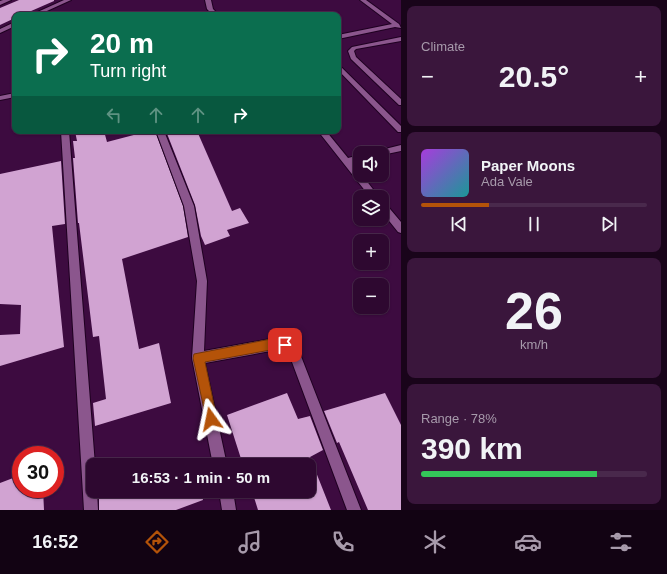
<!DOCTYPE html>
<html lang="en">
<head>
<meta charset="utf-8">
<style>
  body { margin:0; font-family:Helvetica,sans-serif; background:#3a163c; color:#f1f3f6; height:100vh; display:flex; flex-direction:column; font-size:15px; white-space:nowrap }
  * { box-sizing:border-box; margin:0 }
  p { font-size:13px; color:#a79aab }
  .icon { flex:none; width:22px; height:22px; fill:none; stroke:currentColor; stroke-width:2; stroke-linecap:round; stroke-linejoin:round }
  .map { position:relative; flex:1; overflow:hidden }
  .details { display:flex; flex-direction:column; gap:6px; padding:6px; background:#19041a; width:266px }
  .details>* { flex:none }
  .top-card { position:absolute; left:12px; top:12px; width:329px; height:122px; border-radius:8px; box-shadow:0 1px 3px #0004,0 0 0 1px #49294c; background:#0b6e4f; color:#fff; overflow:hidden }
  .tools { position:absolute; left:353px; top:146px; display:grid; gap:8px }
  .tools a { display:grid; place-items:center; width:36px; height:36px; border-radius:8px; background:#2e0830; box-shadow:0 1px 3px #0004,0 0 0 1px #49294c; font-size:20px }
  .speed { position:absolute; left:12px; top:446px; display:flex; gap:8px; font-size:20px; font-weight:700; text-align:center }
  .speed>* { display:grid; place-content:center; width:52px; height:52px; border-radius:50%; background:#2e0830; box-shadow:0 1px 3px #0004,0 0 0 1px #49294c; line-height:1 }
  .speed .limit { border:6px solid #d22; background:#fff; color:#111 }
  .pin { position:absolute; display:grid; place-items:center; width:34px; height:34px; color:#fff; margin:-17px; border-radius:8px; box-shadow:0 2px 6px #0006 }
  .me { position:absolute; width:44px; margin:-22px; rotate:348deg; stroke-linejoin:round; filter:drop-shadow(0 0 3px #0008) }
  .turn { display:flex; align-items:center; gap:14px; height:84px; padding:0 12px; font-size:18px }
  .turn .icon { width:52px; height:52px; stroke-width:2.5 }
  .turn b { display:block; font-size:28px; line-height:34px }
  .lanes { display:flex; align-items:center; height:38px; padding:0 12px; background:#0003; justify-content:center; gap:20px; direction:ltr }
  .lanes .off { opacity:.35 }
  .big { font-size:30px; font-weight:700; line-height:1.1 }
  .details .widget { flex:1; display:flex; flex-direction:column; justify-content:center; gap:6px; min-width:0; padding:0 14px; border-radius:8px; background:#3a163c }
  .details .dial { align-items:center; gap:0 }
  .dial b { font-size:52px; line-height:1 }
  .song { display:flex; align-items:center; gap:12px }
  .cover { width:48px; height:48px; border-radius:6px; background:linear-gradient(135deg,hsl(280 70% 55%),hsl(180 70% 35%)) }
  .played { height:4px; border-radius:2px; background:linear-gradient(90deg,#b45309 30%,#49294c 30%) }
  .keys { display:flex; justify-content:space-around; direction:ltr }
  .heat { display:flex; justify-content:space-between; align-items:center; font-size:22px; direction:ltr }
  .charge { height:6px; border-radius:3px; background:linear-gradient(90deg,#34c759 78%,#49294c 0) }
  .trip { position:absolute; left:86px; top:458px; width:230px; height:40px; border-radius:8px; background:#2e0830; box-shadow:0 1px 3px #0004,0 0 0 1px #49294c; font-weight:700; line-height:40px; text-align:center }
  .menu { display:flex; height:64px; justify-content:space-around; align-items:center; background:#120313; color:#a79aab }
  .menu .icon { width:28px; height:28px }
  .menu .current { color:#b45309 }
  .menu b { font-size:18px; color:#f1f3f6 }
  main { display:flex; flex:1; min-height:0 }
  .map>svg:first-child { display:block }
</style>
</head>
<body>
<main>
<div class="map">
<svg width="401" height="510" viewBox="0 0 401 510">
  <rect width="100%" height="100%" fill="#3d0b40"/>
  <!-- building -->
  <path fill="#d1a3d2" d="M 19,0 L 54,0 L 54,1 L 22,15 L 15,15 L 15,18 L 0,25 L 0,8 Z
    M 75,131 L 104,131 L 107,142 L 149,131 L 155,131 L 183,206 L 188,237 L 122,259 L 139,349 L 159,343 L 171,403 L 95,426 L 93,403 L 106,399 L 99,336 L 93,337 L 79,223 L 78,223 L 73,158 L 75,158 L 73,141 L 77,141 Z
    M 166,131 L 197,131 L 232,211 L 240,208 L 249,223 L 227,230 L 230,236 L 205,245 L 201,236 L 195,205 Z
    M 61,161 L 65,224 L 52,226 L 64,347 L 0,366 L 0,335 L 20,334 L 21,305 L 0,304 L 0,174 Z
    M 287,393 L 298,419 L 310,416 L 323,450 L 310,457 L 331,510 L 258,510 L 252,491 L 309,491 L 309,465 L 243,465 L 227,415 Z
    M 385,393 L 401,425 L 401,510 L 368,510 L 339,442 L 337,443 L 324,411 Z
    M 21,475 L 21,489 L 43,489 L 44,510 L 0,510 L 0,483 Z
    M 118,491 L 201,491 L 203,500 L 176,510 L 99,510 L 99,498 Z"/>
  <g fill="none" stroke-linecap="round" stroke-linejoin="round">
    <defs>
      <path id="minor" d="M 3,0 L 11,0 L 0,5 L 0,1 Z
        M 64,0 L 71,0 L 38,15 L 31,15 Z
        M 205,0 L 211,0 L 213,9 L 219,15 L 213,15 L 207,9 Z
        M 360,0 L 366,0 L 399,24 L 401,28 L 395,27 L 338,39 L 338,35 L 392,24 Z
        M 15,22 L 15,26 L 0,33 L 0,29 Z
        M 401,37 L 401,41 L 356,49 L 354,51 L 356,57 L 401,99 L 401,105 L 399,105 L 351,59 L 348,51 L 352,47 Z
        M 338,64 L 401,126 L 401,132 L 398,132 L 338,70 Z
        M 15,93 L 15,97 L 0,100 L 0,96 Z
        M 61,131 L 69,131 L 95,465 L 93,465 L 93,491 L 97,491 L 98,510 L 84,510 Z
        M 156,131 L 164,131 L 194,206 L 207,281 L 204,351 L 276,338 L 285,339 L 297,346 L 361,510 L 347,510 L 289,354 L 283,351 L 276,350 L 205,363 L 227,465 L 213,465 L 192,358 L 197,281 L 184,206 Z
        M 318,131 L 326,131 L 348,158 L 360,155 L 360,161 L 352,163 L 360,172 L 360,175 L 362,175 L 379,197 L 370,197 Z
        M 401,145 L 401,151 L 382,155 L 382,153 L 376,153 L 377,151 Z
        M 382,202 L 385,203 L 401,222 L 401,233 L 398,232 L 382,212 Z
        M 219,491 L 233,491 L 236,510 L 222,510 Z"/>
    </defs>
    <!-- minor casing -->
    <use href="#minor" stroke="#1f0021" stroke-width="2"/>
    <!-- minor -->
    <use href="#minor" fill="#8b568d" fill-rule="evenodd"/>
  </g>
  <!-- route -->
  <path fill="#b45309" stroke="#753606" d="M 276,338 L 289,341 L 291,345 L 289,349 L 285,350 L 276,349 L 205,362 L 217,419 L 215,423 L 211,425 L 207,423 L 193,358 L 194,354 Z"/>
</svg>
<div class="tools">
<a><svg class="icon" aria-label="sound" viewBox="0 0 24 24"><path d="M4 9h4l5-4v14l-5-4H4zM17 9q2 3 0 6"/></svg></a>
<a><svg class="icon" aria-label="layers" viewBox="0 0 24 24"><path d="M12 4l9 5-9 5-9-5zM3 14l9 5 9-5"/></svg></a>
<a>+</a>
<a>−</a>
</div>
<div class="speed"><div class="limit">30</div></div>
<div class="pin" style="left:285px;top:345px;background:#d93025"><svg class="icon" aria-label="arrive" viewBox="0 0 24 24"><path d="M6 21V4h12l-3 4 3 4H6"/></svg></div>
<svg class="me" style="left:211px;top:419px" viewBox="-20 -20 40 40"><path d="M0-17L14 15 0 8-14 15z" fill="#b45309" stroke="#fff" stroke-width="4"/></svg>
<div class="trip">16:53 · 1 min · 50 m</div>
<div class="top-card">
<div class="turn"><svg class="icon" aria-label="right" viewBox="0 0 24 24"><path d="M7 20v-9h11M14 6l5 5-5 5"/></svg><div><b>20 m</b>Turn right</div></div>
<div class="lanes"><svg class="icon off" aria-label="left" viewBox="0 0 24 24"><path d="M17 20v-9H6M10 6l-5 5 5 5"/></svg><svg class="icon off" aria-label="ahead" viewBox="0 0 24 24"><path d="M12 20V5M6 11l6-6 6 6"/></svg><svg class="icon off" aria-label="ahead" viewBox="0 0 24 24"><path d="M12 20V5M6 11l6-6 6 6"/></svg><svg class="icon" aria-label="right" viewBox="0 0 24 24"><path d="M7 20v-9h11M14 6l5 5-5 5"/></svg></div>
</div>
</div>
<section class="details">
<div class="widget"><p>Climate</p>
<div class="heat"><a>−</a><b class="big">20.5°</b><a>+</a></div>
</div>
<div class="widget">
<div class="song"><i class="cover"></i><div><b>Paper Moons</b><p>Ada Vale</p></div></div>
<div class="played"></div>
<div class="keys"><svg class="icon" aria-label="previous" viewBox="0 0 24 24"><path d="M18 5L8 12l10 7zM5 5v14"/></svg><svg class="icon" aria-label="pause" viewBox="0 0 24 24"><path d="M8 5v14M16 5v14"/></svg><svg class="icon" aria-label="next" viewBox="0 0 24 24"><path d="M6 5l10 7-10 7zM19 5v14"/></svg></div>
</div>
<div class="widget dial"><b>26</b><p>km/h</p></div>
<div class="widget"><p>Range · 78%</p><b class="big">390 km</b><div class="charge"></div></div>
</section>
</main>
<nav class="menu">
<b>16:52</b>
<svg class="icon current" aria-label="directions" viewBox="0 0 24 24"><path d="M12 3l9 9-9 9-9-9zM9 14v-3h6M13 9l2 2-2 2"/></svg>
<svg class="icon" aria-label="music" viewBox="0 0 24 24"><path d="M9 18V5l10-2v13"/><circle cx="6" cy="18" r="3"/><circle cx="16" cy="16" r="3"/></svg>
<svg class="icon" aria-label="phone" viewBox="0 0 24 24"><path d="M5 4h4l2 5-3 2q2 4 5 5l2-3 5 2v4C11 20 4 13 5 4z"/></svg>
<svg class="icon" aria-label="climate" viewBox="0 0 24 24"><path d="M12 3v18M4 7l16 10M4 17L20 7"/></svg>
<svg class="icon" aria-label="car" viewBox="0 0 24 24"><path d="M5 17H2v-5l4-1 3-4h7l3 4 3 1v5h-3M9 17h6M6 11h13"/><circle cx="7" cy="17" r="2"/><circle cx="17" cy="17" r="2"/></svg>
<svg class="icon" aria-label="filters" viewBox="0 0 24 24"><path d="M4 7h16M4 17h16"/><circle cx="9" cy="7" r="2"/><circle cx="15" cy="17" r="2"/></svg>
</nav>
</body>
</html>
